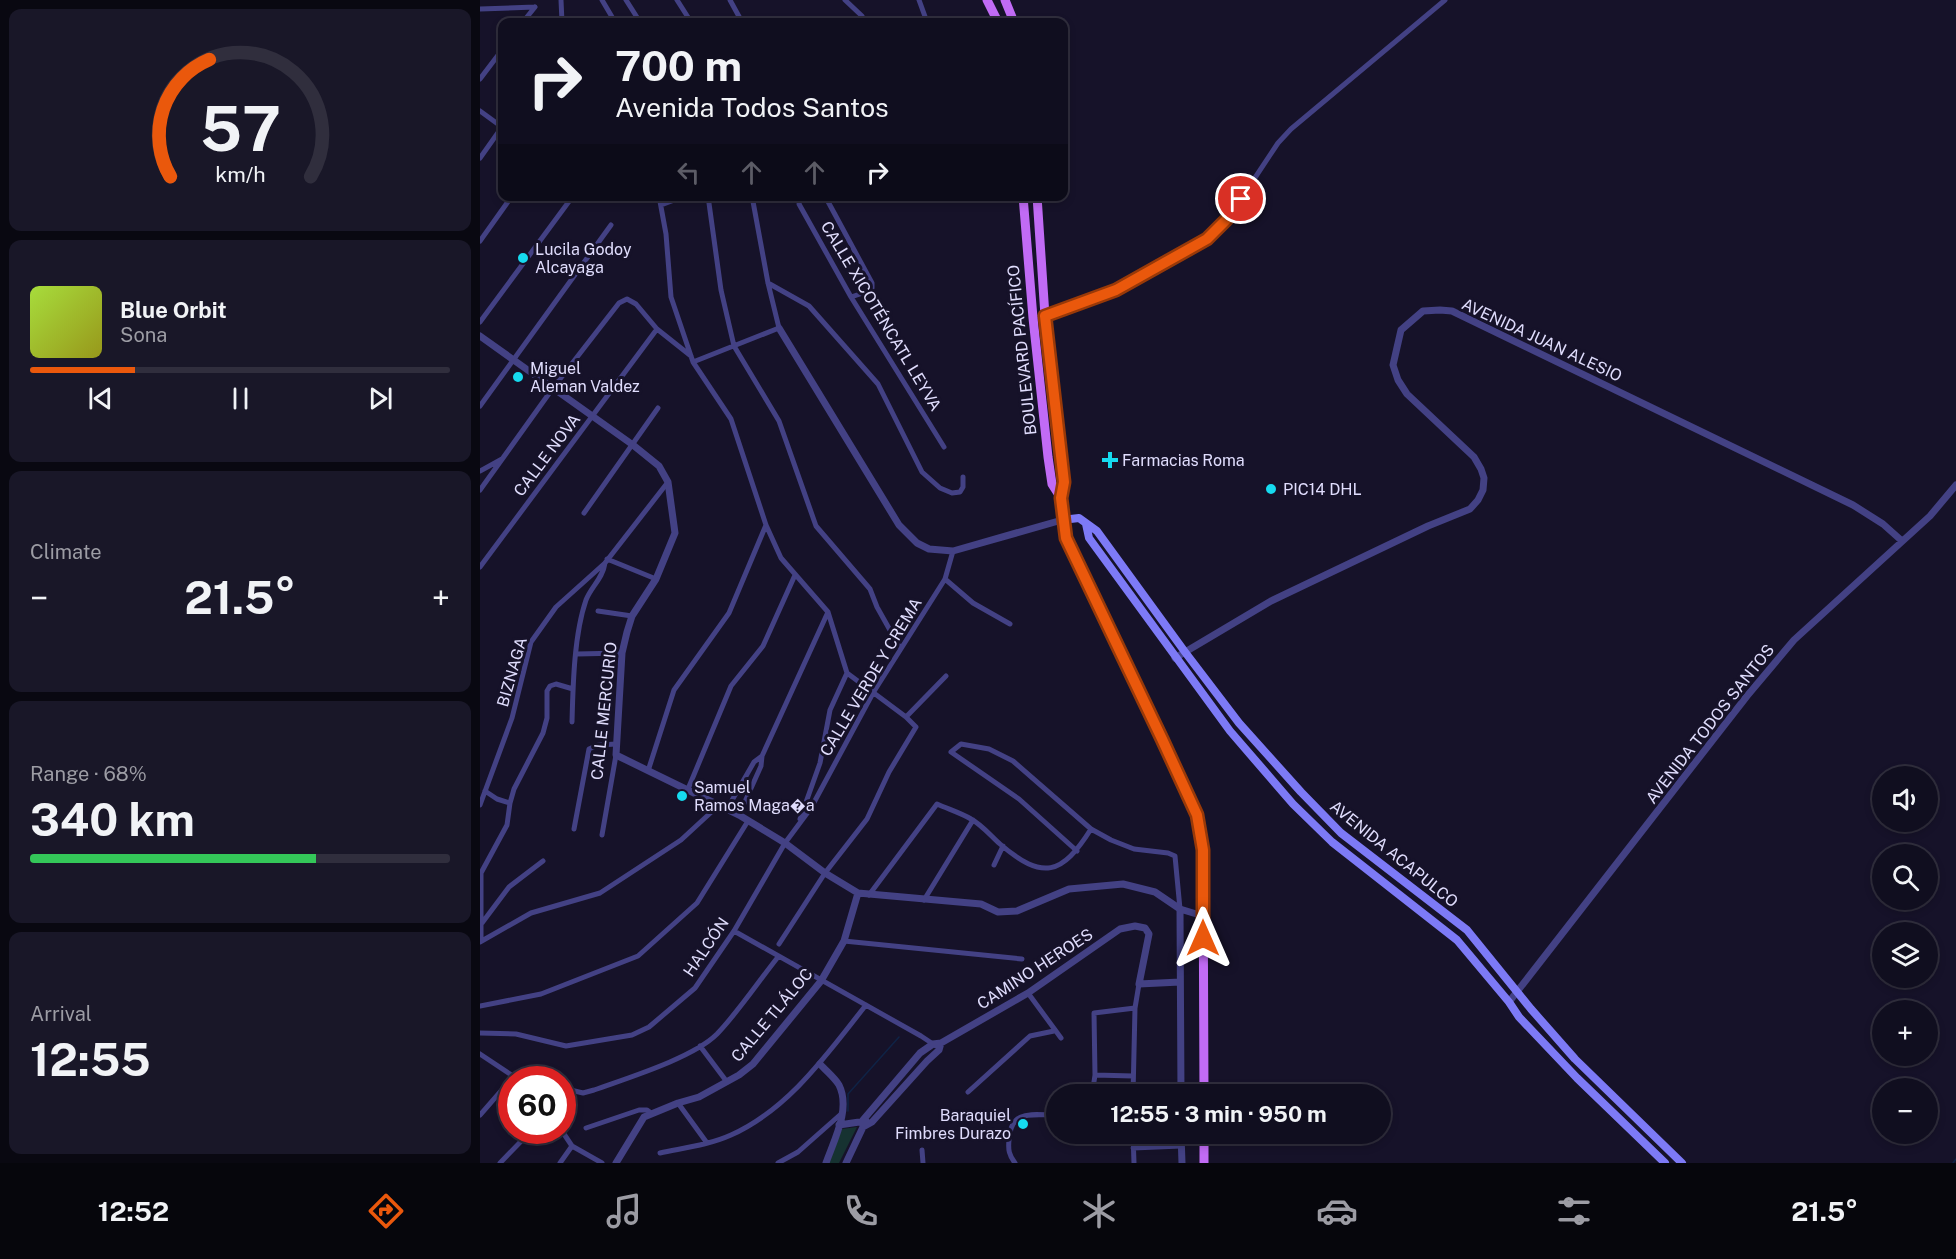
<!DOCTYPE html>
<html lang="en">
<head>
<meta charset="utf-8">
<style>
  body { margin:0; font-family:"Public Sans",sans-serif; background:#191728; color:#f1f3f6; height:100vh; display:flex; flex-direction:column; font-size:22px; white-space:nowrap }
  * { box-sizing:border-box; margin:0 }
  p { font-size:20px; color:#9c9ca4 }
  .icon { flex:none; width:33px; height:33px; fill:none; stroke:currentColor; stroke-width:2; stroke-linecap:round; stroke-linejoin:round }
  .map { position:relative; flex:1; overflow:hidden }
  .side { display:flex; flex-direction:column; gap:9px; padding:9px; background:#090811; width:480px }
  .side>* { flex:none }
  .banner { position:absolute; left:18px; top:18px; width:570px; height:183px; border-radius:12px; box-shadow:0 3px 9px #0003,0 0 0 2px #302e3d; background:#100e1f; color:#f1f3f6; overflow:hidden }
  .buttons { position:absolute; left:1392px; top:766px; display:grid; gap:12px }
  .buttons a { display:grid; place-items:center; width:66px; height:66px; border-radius:50%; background:#100e1f; box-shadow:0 3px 9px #0003,0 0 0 2px #302e3d; font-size:30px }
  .speed { position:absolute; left:18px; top:1066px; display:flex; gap:12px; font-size:30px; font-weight:700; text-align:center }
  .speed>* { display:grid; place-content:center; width:78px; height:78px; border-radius:50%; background:#100e1f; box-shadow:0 3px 9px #0003,0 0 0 2px #302e3d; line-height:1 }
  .speed .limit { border:9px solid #d22; background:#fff; color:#111 }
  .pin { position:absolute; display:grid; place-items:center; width:51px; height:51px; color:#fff; margin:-26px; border:3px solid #fff; border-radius:50%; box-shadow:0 2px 6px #0007 }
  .me { position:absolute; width:66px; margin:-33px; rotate:0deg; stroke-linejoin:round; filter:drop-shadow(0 0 4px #0008) }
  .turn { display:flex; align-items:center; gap:21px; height:126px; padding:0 18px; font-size:27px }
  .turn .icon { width:78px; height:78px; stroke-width:2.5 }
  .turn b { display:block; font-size:42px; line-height:51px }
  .lanes { display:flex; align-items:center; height:57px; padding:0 18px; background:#0003; justify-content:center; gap:30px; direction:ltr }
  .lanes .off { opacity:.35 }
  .big { font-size:45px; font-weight:700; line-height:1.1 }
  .side .widget { flex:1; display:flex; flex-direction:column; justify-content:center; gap:9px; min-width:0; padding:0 21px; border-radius:12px; background:#191728 }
  .side .dial { align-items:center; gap:0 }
  .dial svg { height:156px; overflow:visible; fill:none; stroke:#302e3d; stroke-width:7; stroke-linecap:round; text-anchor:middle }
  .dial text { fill:#f1f3f6; stroke:none }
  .song { display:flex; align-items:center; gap:18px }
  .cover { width:72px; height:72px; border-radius:9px; background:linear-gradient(135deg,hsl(80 70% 55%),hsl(60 70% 35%)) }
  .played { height:6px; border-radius:3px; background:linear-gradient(90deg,#ea580c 25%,#302e3d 25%) }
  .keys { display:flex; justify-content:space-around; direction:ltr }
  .heat { display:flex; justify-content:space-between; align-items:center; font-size:33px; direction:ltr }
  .charge { height:9px; border-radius:4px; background:linear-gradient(90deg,#34c759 68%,#302e3d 0) }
  .trip { position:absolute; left:566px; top:1084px; width:345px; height:60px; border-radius:30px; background:#100e1f; box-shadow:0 3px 9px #0003,0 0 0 2px #302e3d; font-weight:700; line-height:60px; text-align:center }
  .menu { display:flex; height:96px; justify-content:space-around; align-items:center; background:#06060c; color:#9c9ca4 }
  .menu .icon { width:42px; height:42px }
  .menu .selected { color:#ea580c }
  .menu b { font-size:27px; color:#f1f3f6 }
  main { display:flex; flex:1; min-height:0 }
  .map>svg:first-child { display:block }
</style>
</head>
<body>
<main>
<section class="side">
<div class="widget dial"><svg viewBox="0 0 100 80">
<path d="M14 69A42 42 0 1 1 86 69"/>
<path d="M14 69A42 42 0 0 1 34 9" stroke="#ea580c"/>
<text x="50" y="56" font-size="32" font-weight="700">57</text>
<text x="50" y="72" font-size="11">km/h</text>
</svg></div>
<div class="widget">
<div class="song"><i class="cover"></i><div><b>Blue Orbit</b><p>Sona</p></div></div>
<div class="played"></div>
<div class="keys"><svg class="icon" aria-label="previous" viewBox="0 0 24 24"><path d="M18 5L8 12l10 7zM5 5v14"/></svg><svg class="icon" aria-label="pause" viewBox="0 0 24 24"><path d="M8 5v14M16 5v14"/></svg><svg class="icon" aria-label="next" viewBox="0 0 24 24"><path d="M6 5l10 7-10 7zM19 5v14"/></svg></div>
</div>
<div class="widget"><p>Climate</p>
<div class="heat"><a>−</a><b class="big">21.5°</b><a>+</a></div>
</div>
<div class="widget"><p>Range · 68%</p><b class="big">340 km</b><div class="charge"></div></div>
<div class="widget"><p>Arrival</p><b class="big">12:55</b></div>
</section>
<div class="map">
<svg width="1476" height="1163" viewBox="0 0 1476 1163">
  <rect width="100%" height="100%" fill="#161229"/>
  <!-- green -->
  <path fill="#163231" d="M 377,1127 L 359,1163 L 349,1163 L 362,1129 Z"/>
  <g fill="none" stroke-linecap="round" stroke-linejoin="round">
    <!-- stream -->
    <path stroke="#0f2346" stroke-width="1.5" d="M 368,1111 L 368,1094 L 419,1037
      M 1473,1163 L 1476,1159"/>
    <!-- minor -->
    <path stroke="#434184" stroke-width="5" d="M 81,0 L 82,22
      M 122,0 L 135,22
      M 146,0 L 160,22
      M 197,0 L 211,22
      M 250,0 L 262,22
      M 365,0 L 382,16 L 385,22
      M 439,0 L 447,22
      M 0,9 L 55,7
      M 43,22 L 55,7
      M 0,79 L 22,50
      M 0,111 L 22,127
      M 0,158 L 22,127
      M 179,196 L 186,234 L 191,297 L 213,362 L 251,419 L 286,525 L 301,558 L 348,612 L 367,673
      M 228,196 L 241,290 L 254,346 L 299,421 L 336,526 L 390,589 L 397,607 L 420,648
      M 321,196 L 319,204 L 371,297 L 464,447
      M 345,196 L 392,283 L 392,288 L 389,291 L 371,297
      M 181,205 L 205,196
      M 0,241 L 32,196
      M 288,283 L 329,306 L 398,384 L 442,472 L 460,488 L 472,493 L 480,492 L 483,487 L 483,477
      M 553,318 L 565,316 L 636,290 L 727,239 L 749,217 L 798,143 L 811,129 L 965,0
      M 0,322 L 93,196
      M 213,362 L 299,328 L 288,283 L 272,196
      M 0,406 L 131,225
      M 0,471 L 22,459
      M 0,490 L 73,388 L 139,303 L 147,299 L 156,304 L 177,329 L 211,356
      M 104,513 L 178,408
      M 127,559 L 176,579
      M 0,567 L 177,329
      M 465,579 L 493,603 L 530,624
      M 118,611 L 152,616
      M 97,654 L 142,653
      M 426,717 L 466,676
      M 92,722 C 93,685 94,635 106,600 C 111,587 123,578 125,563
      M 168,771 L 194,690 L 249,613 L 286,525
      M 208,789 L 251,686 L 283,646 L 315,575
      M 5,791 L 17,799 L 30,803
      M 0,805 L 32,718 L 51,642 L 76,607 L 125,563 L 188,482
      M 247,809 L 274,762 L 282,756
      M 259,815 L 281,766 L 282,756 L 348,612
      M 320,819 L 340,763 L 350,710 L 367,673
      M 94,829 L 109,749 L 118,745 L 137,744
      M 122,835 L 136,755
      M 597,851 L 539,799 L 471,752 L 481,744 L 509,749 L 533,761 L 611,829 L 631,840 L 654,849 L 688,853 L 695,856 L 700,909
      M 514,865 L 523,846
      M 389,895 L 457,804 C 468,809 481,813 491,819 C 502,825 511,836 520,844 C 563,881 582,875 611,829
      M 444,900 L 493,820
      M 2,923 L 29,887 L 63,861
      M 254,931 L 441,1036 L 456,1046
      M 1,941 L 1,873 L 27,825 L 30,803 L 34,789 L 63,733 L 67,718 L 67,691 L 70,686 L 76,684 L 93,689
      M 364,941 L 542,959
      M 0,942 L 51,913 L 120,893 L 201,840 L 239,805
      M 299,944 L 345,873 L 387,819 L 409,772 L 436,727 L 426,717 L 367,673
      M 548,993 L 581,1038
      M 0,1006 L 61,994 L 158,956 L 217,903 L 268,821
      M 0,1033 L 36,1034 L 86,1046 L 152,1035 L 169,1027 L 215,988 L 254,931 L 305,843 L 331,808 L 393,693 L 465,579 L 473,551
      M 220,1046 L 247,1082
      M 0,1054 L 36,1078
      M 615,1075 L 653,1076
      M 82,1088 L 103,1093 L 114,1090 C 147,1078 213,1058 237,1034 C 259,1011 278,982 298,957
      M 488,1092 L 550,1036 L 574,1031
      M 612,1095 L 615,1075 L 614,1013 L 655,1008
      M 653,1095 L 655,1008 L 659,984
      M 198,1103 L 227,1143
      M 0,1115 L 34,1076 L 50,1080
      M 106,1128 L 159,1110 L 167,1110 L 171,1113
      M 82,1131 L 92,1146 L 122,1163
      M 653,1134 L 654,1163
      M 653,1148 L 701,1146
      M 442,1150 L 443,1163
      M 180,1153 C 203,1148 229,1145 251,1135 C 309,1109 347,1054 386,1005
      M 20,1163 L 51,1131
      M 80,1163 L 92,1146
      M 298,1163 L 318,1152 L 361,1114
      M 535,1163 C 529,1155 528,1150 529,1140 C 531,1109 551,1115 576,1115"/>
    <!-- tertiary -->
    <path stroke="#434184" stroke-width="7" d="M 299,328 L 419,525 L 437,543 L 449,549 L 473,551 L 582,520
      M 0,336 L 153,445 L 179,466 L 188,482 L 195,533 L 176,579 L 152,616 L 147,632 L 142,653 L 136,755 L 259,815 L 305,843 L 345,873 L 378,893 L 501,904 L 518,912 L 537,911 L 589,889 L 643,884 L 675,892 L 700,909 L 723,916
      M 695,658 L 791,601 L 948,526 L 990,509 L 998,500 L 1003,490 L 1004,478 L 1001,469 L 994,457 L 927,394 L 918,380 L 913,365 L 921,330 L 943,311 L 960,310 L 972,311 L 1373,505 L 1403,524 L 1422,541
      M 700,909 L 701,1095
      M 1029,1002 L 1267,696 L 1314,640 L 1450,516 L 1476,485
      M 340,1064 C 346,1071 354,1077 359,1085 C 371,1109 354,1140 346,1163
      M 359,1125 L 386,1121
      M 383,1127 L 392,1122 L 447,1061 L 459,1050 L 461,1043
      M 701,1134 L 702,1163
      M 136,1163 L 164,1117 L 198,1103 L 219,1097 L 259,1075 L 273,1064 L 341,981 L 364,941 L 378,893
      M 366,1163 L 383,1127 L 383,1120 L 440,1053 L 453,1044 L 461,1043 L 548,993 L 640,929 L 655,926 L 665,928 L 669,934 L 659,984 L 700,982"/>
    <!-- secondary -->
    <path stroke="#7d7af6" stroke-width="8" d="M 582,520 L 599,518 L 617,531 L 705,652 L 759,723 L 821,792 L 861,833 L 987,930 L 1051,1009 L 1095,1059 L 1202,1163
      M 606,524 L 609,538 L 750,731 L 813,804 L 852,842 L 977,940 L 1029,1002 L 1039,1017 L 1097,1078 L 1185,1163"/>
    <!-- primary -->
    <path stroke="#c16bf5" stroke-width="9" d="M 507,0 L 518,22
      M 525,0 L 534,22
      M 543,196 L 553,318 L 568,457 L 572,484 L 581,498
      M 557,196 L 565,316 L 584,482 L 581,498 L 586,538 L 683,739 L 717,815 L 723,850 L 724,1095
      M 724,1134 L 724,1163"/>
  </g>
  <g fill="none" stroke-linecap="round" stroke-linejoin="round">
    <defs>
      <path id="route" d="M 723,938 L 723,850 L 717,815 L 682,739 L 586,538 L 581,498 L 584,482 L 565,316 L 636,290 L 727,239 L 749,217 L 761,199"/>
    </defs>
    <!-- route casing -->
    <use href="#route" stroke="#983908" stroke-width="15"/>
    <!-- route -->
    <use href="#route" stroke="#ea580c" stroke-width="10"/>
  </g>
  <!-- markers -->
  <g fill="#16daef" stroke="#161229" stroke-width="2">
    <circle cx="43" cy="258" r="6"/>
    <circle cx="38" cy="377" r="6"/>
    <path d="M627 451h6v6h6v6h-6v6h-6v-6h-6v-6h6z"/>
    <circle cx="791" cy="489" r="6"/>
    <circle cx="202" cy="796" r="6"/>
    <circle cx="543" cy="1124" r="6"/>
  </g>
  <g text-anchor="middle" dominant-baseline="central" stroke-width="6" stroke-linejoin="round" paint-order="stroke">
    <!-- poi labels -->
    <g font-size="16" fill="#e0ddfd" stroke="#161229" text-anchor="start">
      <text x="55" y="249">Lucila Godoy<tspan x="55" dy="18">Alcayaga</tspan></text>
      <text x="50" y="368">Miguel<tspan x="50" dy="18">Aleman Valdez</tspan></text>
      <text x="642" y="460">Farmacias Roma</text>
      <text x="803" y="489">PIC14 DHL</text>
      <text x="214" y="787">Samuel<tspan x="214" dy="18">Ramos Maga�a</tspan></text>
      <text x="531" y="1115" text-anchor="end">Baraquiel<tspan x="531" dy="18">Fimbres Durazo</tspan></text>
    </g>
    <!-- street labels -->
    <g font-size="16" fill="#e0ddfd" stroke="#161229">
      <text transform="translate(401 316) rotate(59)">CALLE XICOTÉNCATL LEYVA</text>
      <text transform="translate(1062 340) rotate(25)">AVENIDA JUAN ALESIO</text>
      <text transform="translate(542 350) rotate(-96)">BOULEVARD PACÍFICO</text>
      <text transform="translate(67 455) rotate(-53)">CALLE NOVA</text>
      <text transform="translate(32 672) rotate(-74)">BIZNAGA</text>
      <text transform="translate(391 677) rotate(-59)">CALLE VERDE Y CREMA</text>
      <text transform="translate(124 711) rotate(-84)">CALLE MERCURIO</text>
      <text transform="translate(1230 724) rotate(-52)">AVENIDA TODOS SANTOS</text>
      <text transform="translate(914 854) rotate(39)">AVENIDA ACAPULCO</text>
      <text transform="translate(226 947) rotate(-56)">HALCÓN</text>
      <text transform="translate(555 969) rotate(-33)">CAMINO HEROES</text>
      <text transform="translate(292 1015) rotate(-50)">CALLE TLÁLOC</text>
    </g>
  </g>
</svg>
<div class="buttons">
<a><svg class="icon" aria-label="sound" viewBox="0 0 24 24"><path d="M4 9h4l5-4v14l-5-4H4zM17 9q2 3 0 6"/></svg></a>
<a><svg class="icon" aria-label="search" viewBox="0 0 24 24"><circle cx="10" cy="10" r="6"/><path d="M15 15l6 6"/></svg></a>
<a><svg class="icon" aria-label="layers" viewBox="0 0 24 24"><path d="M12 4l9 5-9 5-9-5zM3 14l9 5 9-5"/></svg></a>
<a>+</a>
<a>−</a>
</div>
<div class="speed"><div class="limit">60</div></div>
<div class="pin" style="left:761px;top:199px;background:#d93025"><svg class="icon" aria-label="arrive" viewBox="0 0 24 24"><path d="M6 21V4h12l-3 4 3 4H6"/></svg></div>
<svg class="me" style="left:723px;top:938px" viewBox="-20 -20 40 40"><path d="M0-17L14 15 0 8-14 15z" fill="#ea580c" stroke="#fff" stroke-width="4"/></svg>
<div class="trip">12:55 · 3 min · 950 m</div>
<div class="banner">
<div class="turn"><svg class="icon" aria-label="right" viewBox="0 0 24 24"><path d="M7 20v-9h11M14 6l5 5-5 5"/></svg><div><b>700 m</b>Avenida Todos Santos</div></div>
<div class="lanes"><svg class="icon off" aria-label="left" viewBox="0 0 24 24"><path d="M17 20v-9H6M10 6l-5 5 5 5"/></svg><svg class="icon off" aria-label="ahead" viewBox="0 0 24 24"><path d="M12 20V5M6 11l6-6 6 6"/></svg><svg class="icon off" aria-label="ahead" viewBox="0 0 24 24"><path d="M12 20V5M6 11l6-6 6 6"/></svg><svg class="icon" aria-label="right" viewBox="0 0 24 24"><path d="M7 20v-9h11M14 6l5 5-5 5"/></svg></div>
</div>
</div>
</main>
<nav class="menu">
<b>12:52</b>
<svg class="icon selected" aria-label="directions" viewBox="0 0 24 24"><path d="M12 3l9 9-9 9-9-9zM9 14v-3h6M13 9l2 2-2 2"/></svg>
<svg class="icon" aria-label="music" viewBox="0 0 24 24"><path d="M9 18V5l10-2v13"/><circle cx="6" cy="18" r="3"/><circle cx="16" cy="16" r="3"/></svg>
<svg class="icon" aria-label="phone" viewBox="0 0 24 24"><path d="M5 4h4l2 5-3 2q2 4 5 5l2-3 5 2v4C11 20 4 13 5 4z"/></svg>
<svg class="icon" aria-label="climate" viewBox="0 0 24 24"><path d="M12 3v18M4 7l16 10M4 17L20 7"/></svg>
<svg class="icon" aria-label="car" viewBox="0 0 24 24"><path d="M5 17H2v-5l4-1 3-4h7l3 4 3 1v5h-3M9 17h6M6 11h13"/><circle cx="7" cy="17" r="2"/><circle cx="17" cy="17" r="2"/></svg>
<svg class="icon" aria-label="filters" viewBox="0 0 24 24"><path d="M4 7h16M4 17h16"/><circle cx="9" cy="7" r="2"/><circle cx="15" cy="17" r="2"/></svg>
<b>21.5°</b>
</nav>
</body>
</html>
